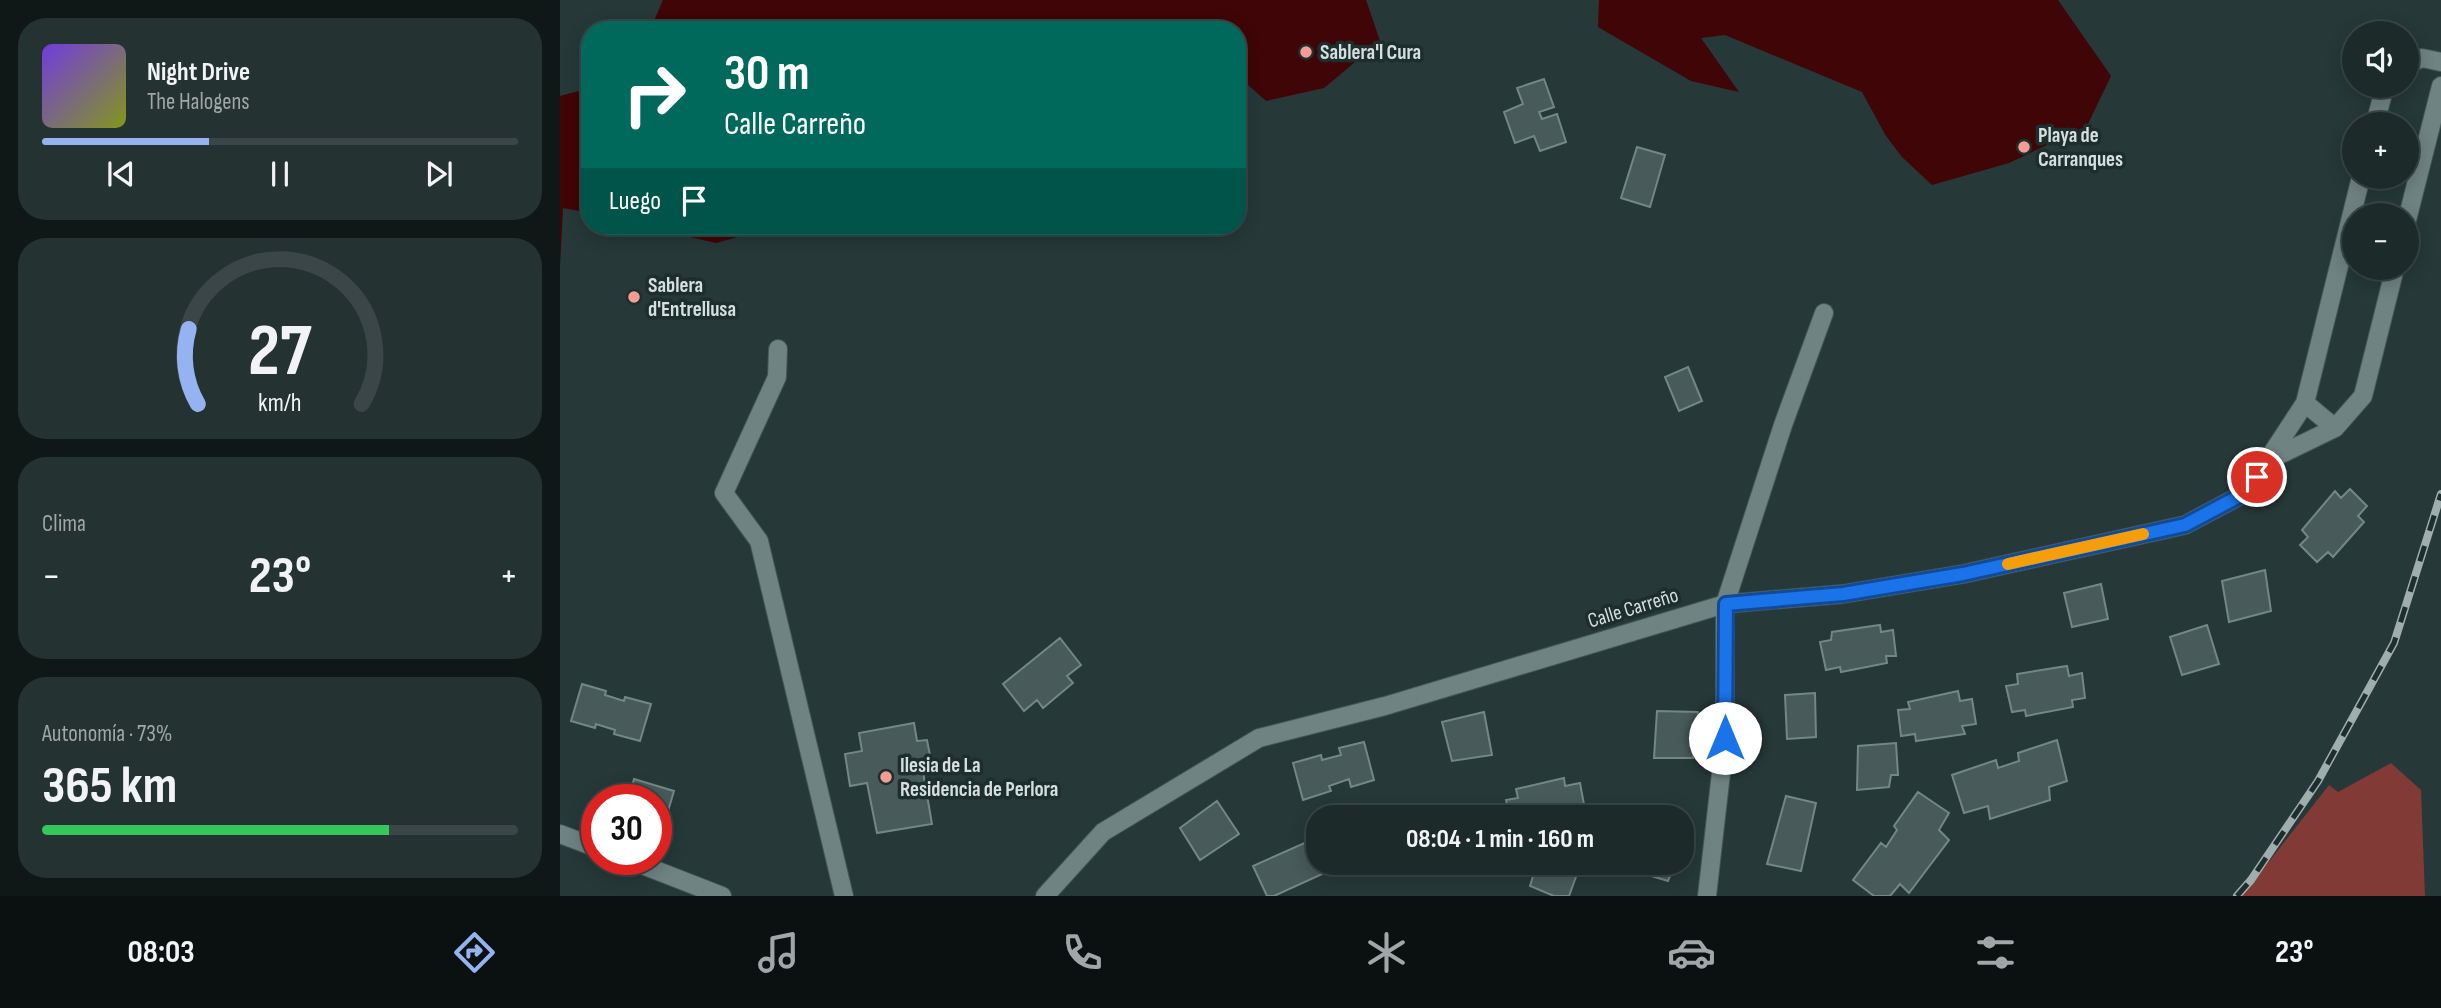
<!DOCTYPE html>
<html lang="es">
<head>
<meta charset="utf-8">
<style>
  body { margin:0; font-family:"Sofia Sans Condensed",sans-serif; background:#253232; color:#f1f3f6; height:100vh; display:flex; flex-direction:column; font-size:26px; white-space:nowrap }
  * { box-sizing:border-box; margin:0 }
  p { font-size:23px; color:#a0a7a8 }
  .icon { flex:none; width:38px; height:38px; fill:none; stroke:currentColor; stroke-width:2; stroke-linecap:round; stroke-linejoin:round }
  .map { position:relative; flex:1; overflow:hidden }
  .drawer { display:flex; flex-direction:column; gap:18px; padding:18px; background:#0f1717; width:560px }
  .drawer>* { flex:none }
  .top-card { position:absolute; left:21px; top:21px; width:665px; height:214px; border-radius:28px; box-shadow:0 4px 18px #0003,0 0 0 2px #3a4647; background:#00695c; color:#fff; overflow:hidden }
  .controls { position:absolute; left:1782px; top:21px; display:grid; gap:14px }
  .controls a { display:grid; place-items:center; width:77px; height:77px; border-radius:50%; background:#1c2a2a; box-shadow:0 4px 18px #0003,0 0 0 2px #3a4647; font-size:35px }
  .speed { position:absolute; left:21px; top:784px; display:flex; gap:14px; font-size:35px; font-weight:700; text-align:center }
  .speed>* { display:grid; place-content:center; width:91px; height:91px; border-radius:50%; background:#1c2a2a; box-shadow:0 4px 18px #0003,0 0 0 2px #3a4647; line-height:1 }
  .speed .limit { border:10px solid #d22; background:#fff; color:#111 }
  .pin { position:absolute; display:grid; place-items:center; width:60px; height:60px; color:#fff; margin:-30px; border:4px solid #fff; border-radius:50%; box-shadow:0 2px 7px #0007 }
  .me { position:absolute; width:77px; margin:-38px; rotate:0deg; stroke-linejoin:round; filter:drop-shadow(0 0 5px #0008) }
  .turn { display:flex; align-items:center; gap:24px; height:147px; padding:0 28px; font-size:32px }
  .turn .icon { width:91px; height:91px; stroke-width:2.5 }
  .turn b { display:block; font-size:49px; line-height:60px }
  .then { display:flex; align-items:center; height:66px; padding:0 28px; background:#0003; gap:14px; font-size:26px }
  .big { font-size:52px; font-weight:700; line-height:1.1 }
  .drawer .card { flex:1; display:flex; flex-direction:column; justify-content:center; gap:10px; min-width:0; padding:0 24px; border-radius:28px; background:#253232 }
  .drawer .dial { align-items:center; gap:0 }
  .dial svg { height:182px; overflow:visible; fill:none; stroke:#3a4647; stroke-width:7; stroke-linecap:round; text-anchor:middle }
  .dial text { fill:#f1f3f6; stroke:none }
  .song { display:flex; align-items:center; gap:21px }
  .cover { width:84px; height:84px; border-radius:10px; background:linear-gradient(135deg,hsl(260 70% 55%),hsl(70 70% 35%)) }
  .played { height:7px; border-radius:4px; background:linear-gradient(90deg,#95b2f1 35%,#3a4647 35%) }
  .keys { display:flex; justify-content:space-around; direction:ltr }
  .heat { display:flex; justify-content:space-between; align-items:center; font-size:38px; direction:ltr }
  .charge { height:10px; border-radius:5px; background:linear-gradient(90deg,#34c759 73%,#3a4647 0) }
  .trip { position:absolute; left:746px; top:805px; width:388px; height:70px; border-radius:28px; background:#1c2a2a; box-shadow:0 4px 18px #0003,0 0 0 2px #3a4647; font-weight:700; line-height:70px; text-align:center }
  .dock { display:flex; height:112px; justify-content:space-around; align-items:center; background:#0b1111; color:#a0a7a8 }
  .dock .icon { width:49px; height:49px }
  .dock .current { color:#95b2f1 }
  .dock b { font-size:32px; color:#f1f3f6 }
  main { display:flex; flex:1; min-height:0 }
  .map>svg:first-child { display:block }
</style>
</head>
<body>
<main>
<section class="drawer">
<div class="card">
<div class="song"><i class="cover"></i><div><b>Night Drive</b><p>The Halogens</p></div></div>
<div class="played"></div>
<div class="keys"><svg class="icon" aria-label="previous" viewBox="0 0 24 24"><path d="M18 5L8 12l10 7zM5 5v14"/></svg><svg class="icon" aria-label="pause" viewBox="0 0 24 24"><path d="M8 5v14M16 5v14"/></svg><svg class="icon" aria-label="next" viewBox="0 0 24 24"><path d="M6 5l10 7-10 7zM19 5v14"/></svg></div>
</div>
<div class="card dial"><svg viewBox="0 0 100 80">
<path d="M14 69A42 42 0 1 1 86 69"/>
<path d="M14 69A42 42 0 0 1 10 36" stroke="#95b2f1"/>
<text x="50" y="56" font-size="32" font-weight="700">27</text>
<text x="50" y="72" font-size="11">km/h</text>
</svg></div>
<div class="card"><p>Clima</p>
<div class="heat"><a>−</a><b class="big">23°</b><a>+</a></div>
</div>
<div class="card"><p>Autonomía · 73%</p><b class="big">365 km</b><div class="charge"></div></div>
</section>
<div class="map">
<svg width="1881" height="896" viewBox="0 0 1881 896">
  <rect width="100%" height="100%" fill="#263838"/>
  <!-- green -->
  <path fill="#813a36" d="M 1831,763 L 1861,790 L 1865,896 L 1682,896 L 1769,785 L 1778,792 Z"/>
  <!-- water -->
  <path fill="#3f0507" d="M 103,0 L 806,0 L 820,41 L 764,88 L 706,101 L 677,75 L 677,30 L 90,30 Z
    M 1039,0 L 1498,0 L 1551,76 L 1527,126 L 1449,163 L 1372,185 L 1342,157 L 1326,136 L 1302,92 L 1165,35 L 1141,38 L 1179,92 L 1131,81 L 1038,27 Z
    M 30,88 L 30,213 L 3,208 L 0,266 L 0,96 Z
    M 83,226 L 218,226 L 156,243 Z"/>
  <!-- building -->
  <path fill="#485a5a" stroke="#738786" stroke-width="2" d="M 984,79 L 994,107 L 979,112 L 982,119 L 997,114 L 1006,142 L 980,151 L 974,136 L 955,143 L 944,112 L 963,104 L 957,88 Z
    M 1077,147 L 1105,155 L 1090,207 L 1061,198 Z
    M 1128,367 L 1142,401 L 1119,411 L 1105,377 Z
    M 1790,489 L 1807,506 L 1798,516 L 1804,522 L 1773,557 L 1768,552 L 1757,562 L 1740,545 L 1748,537 L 1742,530 L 1775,491 L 1781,498 Z
    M 1705,570 L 1711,611 L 1669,622 L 1662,581 Z
    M 1541,584 L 1548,619 L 1512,627 L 1504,593 Z
    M 1320,625 L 1321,632 L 1333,630 L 1336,656 L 1326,656 L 1327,663 L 1281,672 L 1280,667 L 1266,670 L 1260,642 L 1271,640 L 1272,632 Z
    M 1647,625 L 1659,664 L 1622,675 L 1610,637 Z
    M 500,638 L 521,665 L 507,676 L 513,683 L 483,708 L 477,700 L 464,711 L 443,684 Z
    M 1507,666 L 1509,676 L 1522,673 L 1525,698 L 1512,700 L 1513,707 L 1466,716 L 1465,710 L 1452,712 L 1446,686 L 1458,684 L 1457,674 Z
    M 22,684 L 46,691 L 45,695 L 64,701 L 65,697 L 91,704 L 80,741 L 54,734 L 55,730 L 36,724 L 35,728 L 11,721 Z
    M 1398,691 L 1400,701 L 1412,699 L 1416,724 L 1402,726 L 1405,734 L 1356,741 L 1355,734 L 1341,736 L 1338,710 L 1350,709 L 1348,702 Z
    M 1255,693 L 1256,737 L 1227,739 L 1225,695 Z
    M 1097,711 L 1138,712 L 1133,758 L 1094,758 Z
    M 924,712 L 932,755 L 892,761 L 882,722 Z
    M 354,723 L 357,741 L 367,740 L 373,771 L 363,772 L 372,824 L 317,833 L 307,783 L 290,786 L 285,754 L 302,751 L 299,733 Z
    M 1497,740 L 1507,781 L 1489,787 L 1490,800 L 1430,819 L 1428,806 L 1404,813 L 1392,775 L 1436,760 L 1438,768 L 1459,761 L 1458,753 Z
    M 804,742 L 814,780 L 791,787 L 789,779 L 769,786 L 771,791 L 743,800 L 733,763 L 761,755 L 762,760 L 781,755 L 779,748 Z
    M 1336,743 L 1338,775 L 1331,775 L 1329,787 L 1297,790 L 1298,746 Z
    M 1004,778 L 1005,786 L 1020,783 L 1025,810 L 1011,813 L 1012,817 L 950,817 L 946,800 L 958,798 L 956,789 Z
    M 74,779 L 114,791 L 103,828 L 96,826 L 96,800 L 68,800 Z
    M 1358,792 L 1389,813 L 1379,830 L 1389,840 L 1349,893 L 1340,884 L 1330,896 L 1314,896 L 1293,880 L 1321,843 L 1326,847 L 1337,830 L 1334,826 Z
    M 1226,796 L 1256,803 L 1241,871 L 1207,864 Z
    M 657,801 L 679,834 L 640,860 L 620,828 Z
    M 886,807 L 887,816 L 900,813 L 901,817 L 834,817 Z
    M 758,837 L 758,863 L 768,863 L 771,870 L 714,896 L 707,896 L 693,866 Z
    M 977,863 L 1021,863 L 1009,896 L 994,896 L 970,886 Z
    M 1067,863 L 1115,863 L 1108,881 L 1065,868 Z"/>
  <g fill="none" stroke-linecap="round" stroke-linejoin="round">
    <defs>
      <path id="service" d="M 1846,65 L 1862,58 L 1881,62
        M 1815,124 L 1825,86
        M 1846,224 L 1881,86
        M 1745,403 L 1707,461 L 1775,428 L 1803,396 L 1835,268
        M 1775,428 L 1745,403 L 1801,177
        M 1165,604 L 1223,425 L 1264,313"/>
      <path id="minor" d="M 218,349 L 217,377 L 164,493 L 199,541 L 284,896
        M 0,834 L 37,848
        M 67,859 L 162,896
        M 485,896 L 543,832 L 699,738 L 825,706 L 1165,604 L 1283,594 L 1403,574 L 1625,525 L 1687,492 L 1707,461
        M 1147,896 L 1165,738 L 1165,604"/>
    </defs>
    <!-- service casing -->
    <use href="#service" stroke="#465555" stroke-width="20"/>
    <!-- minor casing -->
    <use href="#minor" stroke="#465555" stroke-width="20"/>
    <!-- service -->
    <use href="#service" stroke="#6f8382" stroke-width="18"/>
    <!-- minor -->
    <use href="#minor" stroke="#6f8382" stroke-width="18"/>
    <defs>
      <path id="rail" d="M 1677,896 L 1691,880 L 1758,781 L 1834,643 L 1881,494"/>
    </defs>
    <!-- rail casing -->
    <use href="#rail" stroke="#a0adad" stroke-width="8"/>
    <!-- rail -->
    <use href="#rail" stroke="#1d2e2d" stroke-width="5" stroke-dasharray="16" stroke-linecap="butt"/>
  </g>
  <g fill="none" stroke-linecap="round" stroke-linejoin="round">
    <defs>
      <path id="route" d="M 1165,738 L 1166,604 L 1283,594 L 1403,574 L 1625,525 L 1687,492 L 1697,477"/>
    </defs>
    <!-- route casing -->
    <use href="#route" stroke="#114b97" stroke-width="18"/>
    <!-- route -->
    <use href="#route" stroke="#1a73e8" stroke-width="12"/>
    <!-- slow -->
    <path stroke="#f59e0b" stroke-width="12" d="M 1448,564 L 1583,534"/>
  </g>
  <!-- markers -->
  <g fill="#f59c94" stroke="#1d2e2d" stroke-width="2.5">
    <circle cx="746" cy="52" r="7"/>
    <circle cx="1464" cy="147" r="7"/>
    <circle cx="74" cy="297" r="7"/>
    <circle cx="326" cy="777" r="7"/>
  </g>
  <g text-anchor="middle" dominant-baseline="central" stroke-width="7" stroke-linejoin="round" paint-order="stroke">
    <!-- poi labels -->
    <g font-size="21" font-weight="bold" fill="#d5dfdf" stroke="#1d2e2d" text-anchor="start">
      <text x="760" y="52">Sablera'l Cura</text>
      <text x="1478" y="135">Playa de<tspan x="1478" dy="24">Carranques</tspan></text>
      <text x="88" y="285">Sablera<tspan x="88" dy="24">d'Entrellusa</tspan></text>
      <text x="340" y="765">Ilesia de La<tspan x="340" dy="24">Residencia de Perlora</tspan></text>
    </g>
    <!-- street labels -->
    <g font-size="21" fill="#d5dfdf" stroke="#1d2e2d">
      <text transform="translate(1073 608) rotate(-17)">Calle Carreño</text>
    </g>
  </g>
</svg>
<div class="controls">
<a><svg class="icon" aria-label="sound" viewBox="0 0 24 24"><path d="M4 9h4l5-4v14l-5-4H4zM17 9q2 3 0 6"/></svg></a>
<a>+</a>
<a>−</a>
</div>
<div class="speed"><div class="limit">30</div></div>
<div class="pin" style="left:1697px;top:477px;background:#d93025"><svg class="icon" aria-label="arrive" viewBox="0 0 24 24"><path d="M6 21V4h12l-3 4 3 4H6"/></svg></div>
<svg class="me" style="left:1165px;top:738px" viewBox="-20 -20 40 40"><circle r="19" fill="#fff"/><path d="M0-13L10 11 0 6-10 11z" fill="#1a73e8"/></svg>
<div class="trip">08:04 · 1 min · 160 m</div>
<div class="top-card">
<div class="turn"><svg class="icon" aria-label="right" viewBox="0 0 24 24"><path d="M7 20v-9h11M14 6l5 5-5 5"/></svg><div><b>30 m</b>Calle Carreño</div></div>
<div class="then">Luego<svg class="icon" aria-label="arrive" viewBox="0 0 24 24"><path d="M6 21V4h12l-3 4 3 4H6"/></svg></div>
</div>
</div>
</main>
<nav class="dock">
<b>08:03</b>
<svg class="icon current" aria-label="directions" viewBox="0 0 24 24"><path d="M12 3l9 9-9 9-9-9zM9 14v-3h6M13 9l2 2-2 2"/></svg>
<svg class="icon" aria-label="music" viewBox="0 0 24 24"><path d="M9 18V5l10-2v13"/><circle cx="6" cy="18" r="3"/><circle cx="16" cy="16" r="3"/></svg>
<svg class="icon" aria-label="phone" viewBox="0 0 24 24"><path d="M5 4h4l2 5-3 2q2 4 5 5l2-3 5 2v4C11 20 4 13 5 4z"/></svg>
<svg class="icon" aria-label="climate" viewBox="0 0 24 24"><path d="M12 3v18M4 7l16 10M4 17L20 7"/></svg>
<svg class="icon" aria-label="car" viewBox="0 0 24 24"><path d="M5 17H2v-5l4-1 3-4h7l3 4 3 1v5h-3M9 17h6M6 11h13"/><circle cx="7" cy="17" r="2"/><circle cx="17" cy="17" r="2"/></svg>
<svg class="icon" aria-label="filters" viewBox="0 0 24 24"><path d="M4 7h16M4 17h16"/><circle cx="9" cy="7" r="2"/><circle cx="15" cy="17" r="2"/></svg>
<b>23°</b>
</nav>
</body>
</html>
